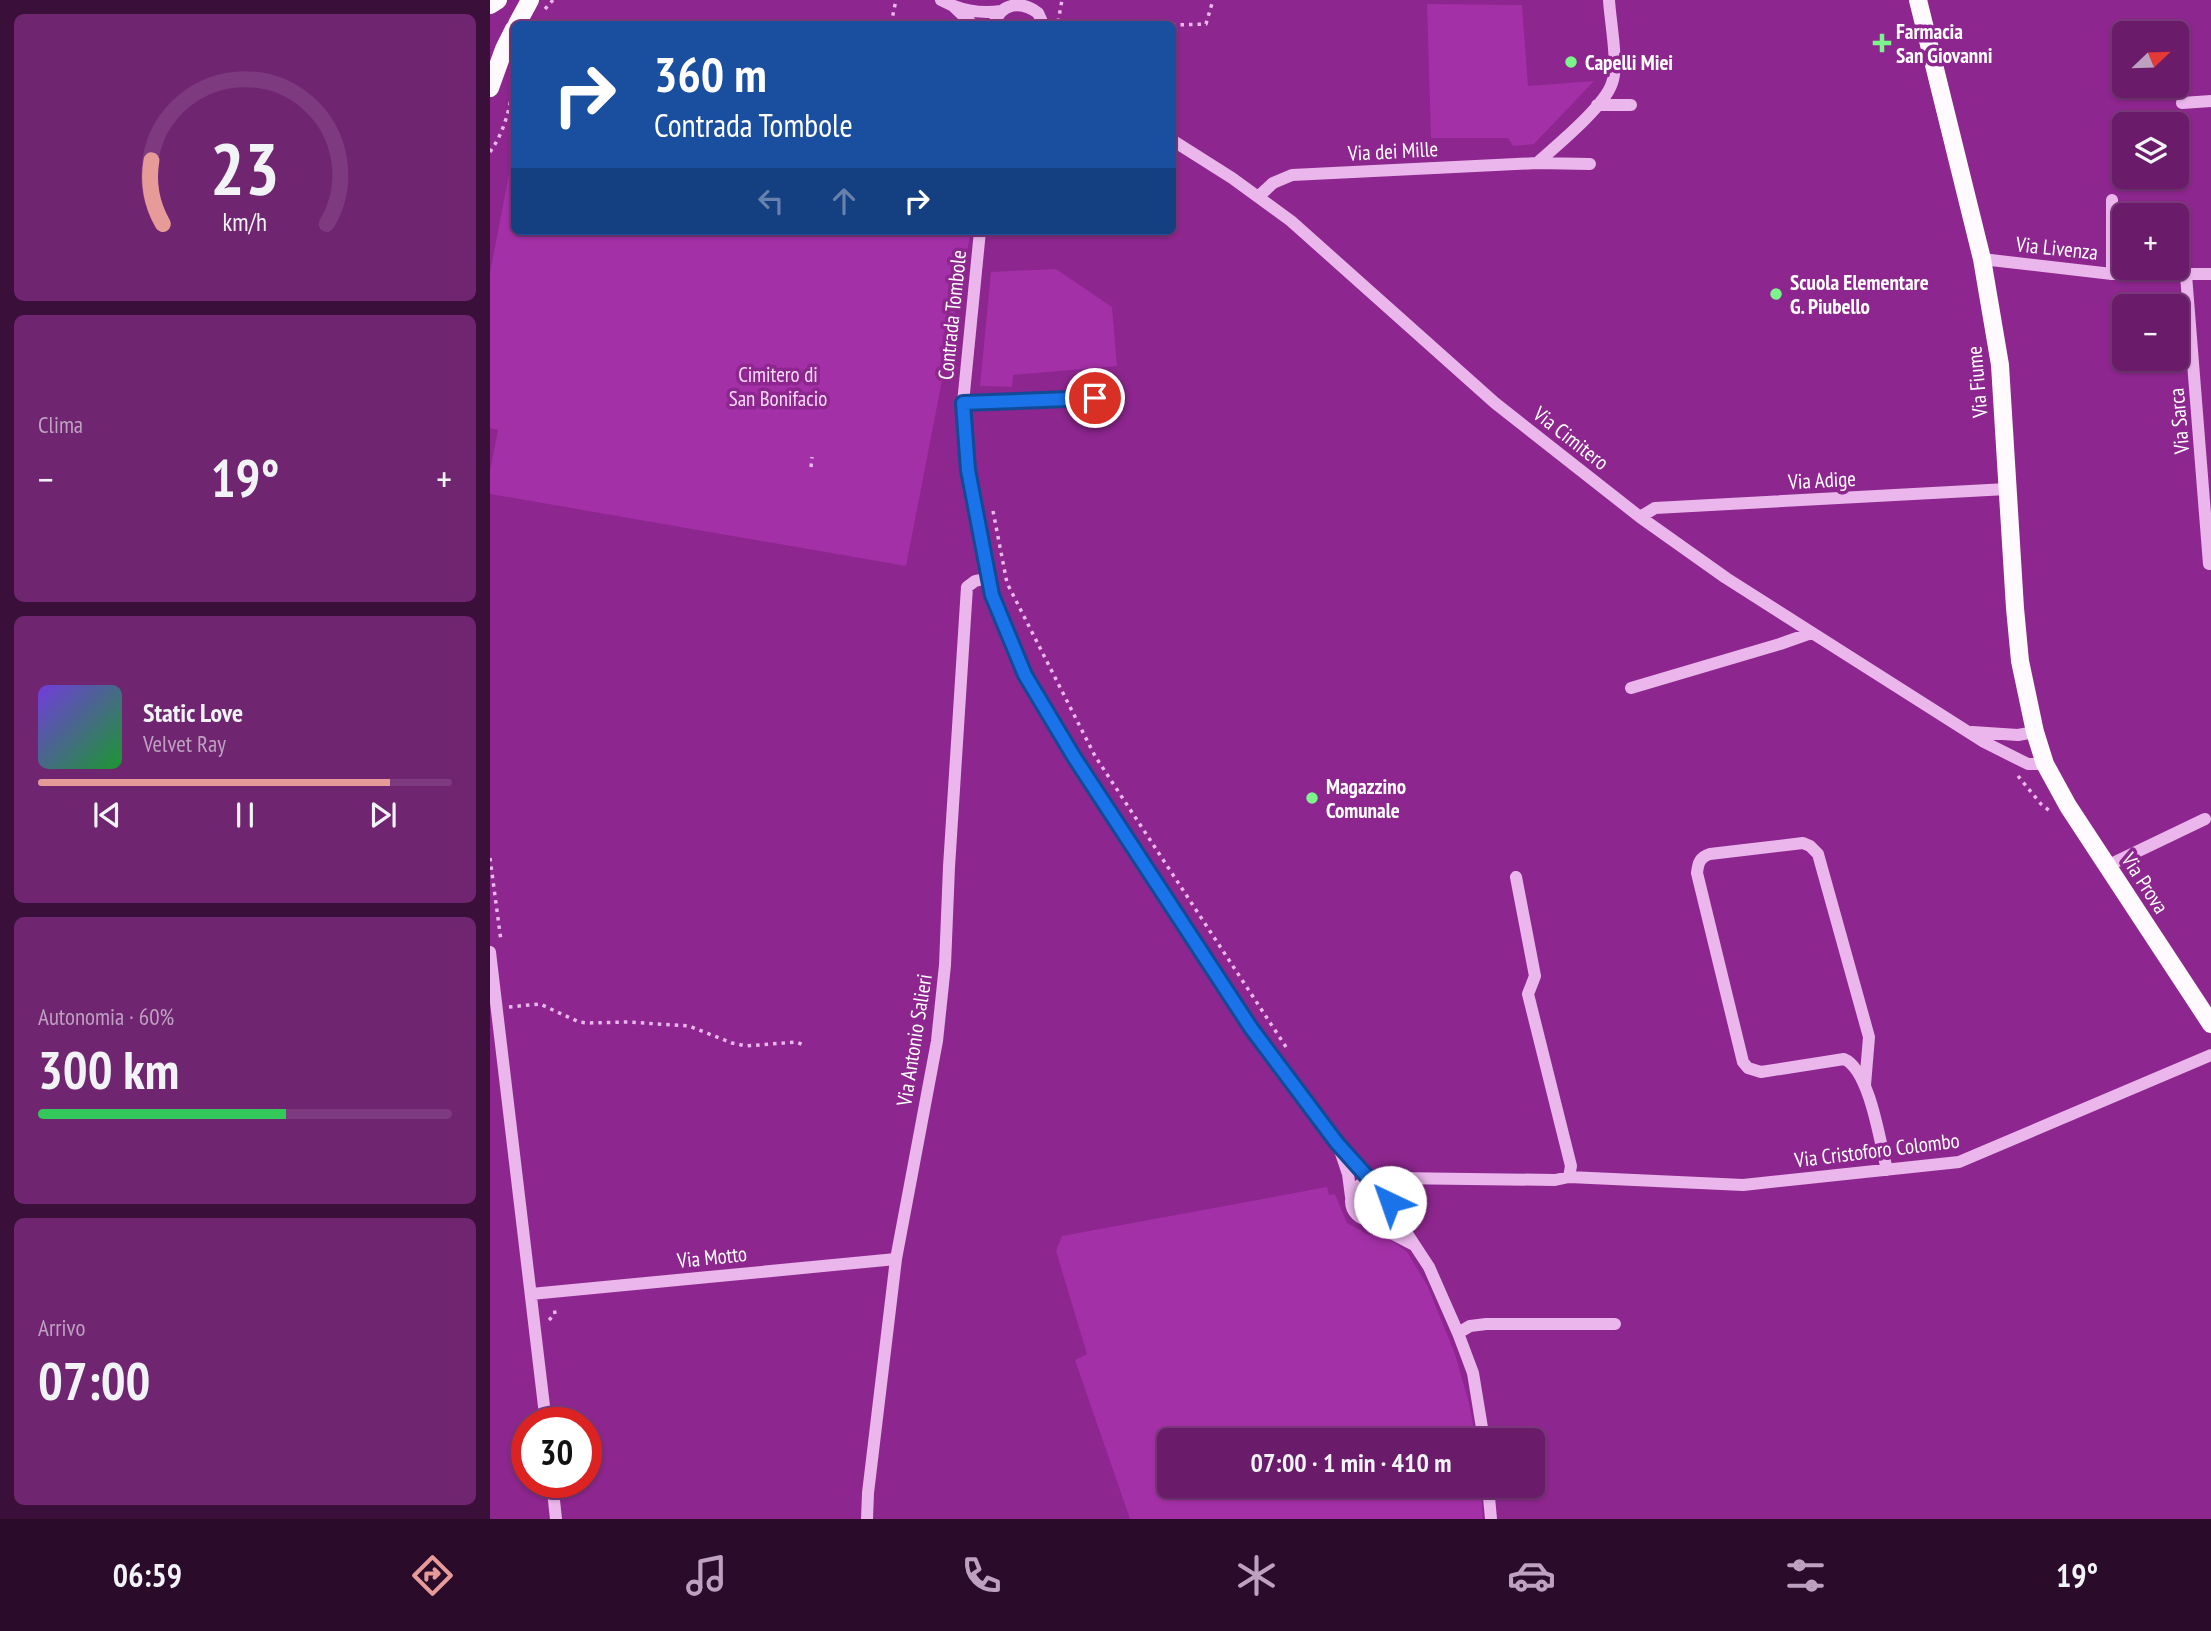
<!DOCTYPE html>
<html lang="it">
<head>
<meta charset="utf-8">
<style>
  body { margin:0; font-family:"PT Sans Narrow",sans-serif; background:#6f2570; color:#f1f3f6; height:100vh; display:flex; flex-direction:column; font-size:26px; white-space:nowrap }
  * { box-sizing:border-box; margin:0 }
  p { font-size:23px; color:#bea1c1 }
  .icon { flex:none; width:38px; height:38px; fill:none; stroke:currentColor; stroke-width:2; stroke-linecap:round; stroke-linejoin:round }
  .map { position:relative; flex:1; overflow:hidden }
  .panel { display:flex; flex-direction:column; gap:14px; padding:14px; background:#3a0f3a; width:490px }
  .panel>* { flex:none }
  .top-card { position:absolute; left:21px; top:21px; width:665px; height:214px; border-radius:10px; box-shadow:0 2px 5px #0004,0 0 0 2px #7d3a7e; background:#1a4fa0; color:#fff; overflow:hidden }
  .needle { width:46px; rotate:67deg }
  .tools { position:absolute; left:1622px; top:21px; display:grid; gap:14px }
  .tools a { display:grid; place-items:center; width:77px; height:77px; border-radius:10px; background:#6a1c6a; box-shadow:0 2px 5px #0004,0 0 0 2px #7d3a7e; font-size:35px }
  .speed { position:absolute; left:21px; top:1407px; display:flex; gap:14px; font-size:35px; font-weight:700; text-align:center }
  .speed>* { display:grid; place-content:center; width:91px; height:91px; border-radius:50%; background:#6a1c6a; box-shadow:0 2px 5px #0004,0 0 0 2px #7d3a7e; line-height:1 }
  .speed .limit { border:10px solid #d22; background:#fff; color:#111 }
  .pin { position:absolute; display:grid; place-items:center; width:60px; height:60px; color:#fff; margin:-30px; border:4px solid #fff; border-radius:50%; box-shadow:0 2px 7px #0007 }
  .me { position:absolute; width:77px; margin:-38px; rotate:318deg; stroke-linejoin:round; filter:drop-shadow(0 0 5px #0008) }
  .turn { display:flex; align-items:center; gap:24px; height:147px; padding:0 28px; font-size:32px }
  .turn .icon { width:91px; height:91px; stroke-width:2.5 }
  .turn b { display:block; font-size:49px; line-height:60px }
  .lanes { display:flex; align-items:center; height:66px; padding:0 28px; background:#0003; justify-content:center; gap:35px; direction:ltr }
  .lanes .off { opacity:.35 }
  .big { font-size:52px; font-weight:800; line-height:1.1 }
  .panel .card { flex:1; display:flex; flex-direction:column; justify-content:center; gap:10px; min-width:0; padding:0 24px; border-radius:10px; background:#6f2570 }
  .panel .dial { align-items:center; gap:0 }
  .dial svg { height:182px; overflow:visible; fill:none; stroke:#7d3a7e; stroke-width:7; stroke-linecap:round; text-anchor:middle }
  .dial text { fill:#f1f3f6; stroke:none }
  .song { display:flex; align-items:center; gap:21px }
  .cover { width:84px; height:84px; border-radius:10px; background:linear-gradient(135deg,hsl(260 70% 55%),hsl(130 70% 35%)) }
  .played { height:7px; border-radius:4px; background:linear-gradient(90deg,#e69b98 85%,#7d3a7e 85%) }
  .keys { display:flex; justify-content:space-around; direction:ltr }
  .heat { display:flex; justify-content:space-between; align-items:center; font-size:38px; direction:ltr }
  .charge { height:10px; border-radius:5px; background:linear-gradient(90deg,#34c759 60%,#7d3a7e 0) }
  .trip { position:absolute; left:667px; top:1428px; width:388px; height:70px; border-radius:10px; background:#6a1c6a; box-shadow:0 2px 5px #0004,0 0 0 2px #7d3a7e; font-weight:800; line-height:70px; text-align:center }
  .tab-bar { display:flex; height:112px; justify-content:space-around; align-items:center; background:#2a0b2a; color:#bea1c1 }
  .tab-bar .icon { width:49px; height:49px }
  .tab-bar .on { color:#e69b98 }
  .tab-bar b { font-size:32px; color:#f1f3f6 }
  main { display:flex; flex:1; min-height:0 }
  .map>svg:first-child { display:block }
</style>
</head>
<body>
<main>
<section class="panel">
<div class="card dial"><svg viewBox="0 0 100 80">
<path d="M14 69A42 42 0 1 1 86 69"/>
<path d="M14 69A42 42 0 0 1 9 41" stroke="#e69b98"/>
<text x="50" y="56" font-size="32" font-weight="700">23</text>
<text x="50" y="72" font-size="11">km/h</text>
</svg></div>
<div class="card"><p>Clima</p>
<div class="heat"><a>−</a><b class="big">19°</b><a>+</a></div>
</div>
<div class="card">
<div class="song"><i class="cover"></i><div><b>Static Love</b><p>Velvet Ray</p></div></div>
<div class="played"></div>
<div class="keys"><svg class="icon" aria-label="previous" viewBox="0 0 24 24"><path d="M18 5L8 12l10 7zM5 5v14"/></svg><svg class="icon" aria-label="pause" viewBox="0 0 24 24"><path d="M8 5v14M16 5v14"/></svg><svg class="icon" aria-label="next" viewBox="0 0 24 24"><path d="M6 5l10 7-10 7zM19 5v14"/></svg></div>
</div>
<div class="card"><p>Autonomia · 60%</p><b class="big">300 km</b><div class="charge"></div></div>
<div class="card"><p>Arrivo</p><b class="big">07:00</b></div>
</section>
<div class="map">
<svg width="1721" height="1519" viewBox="0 0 1721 1519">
  <rect width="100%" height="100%" fill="#8d268e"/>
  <!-- green -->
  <path fill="#a330a6" d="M 937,4 L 1032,5 L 1038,86 L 1104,81 L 1044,144 L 1023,146 L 1018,138 L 941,138 Z
    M 24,148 L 24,231 L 481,231 L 416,566 L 0,494 L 0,471 L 8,430 L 0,428 L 0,273 Z
    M 566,269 L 622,307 L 627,366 L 523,375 L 522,387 L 490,386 L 501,272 Z
    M 837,1187 L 839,1195 L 845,1194 L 857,1223 L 877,1234 L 898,1238 L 917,1252 L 937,1285 L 965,1354 L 979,1403 L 986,1440 L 679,1440 L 679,1486 L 990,1486 L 993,1519 L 640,1519 L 585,1360 L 597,1354 L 566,1251 L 572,1236 Z"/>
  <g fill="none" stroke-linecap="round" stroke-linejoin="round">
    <!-- path -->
    <path stroke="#eab6eb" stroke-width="3.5" stroke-dasharray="3.5 5" stroke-linecap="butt" d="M 55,9 L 63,0
      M 568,22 L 572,0
      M 401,24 L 406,0
      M 682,25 L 716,24 L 723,0
      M 0,152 C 15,131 20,107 24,82
      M 321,467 L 322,457
      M 503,511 L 517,583 L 605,756 L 798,1050
      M 1528,776 L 1551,804 L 1561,812
      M 0,858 L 11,941
      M 19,1007 L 50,1004 L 89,1022 L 98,1023 L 138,1022 L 199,1026 L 242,1043 L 256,1046 L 306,1042 L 316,1046
      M 919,1209 L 919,1203 L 928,1193
      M 59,1320 L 65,1314 L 64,1306"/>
    <!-- minor -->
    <path stroke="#eab6eb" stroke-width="12" d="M 451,0 C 469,10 490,14 511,11
      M 463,6 L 482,24
      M 504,24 C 511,3 531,0 548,13 L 553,24
      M 1692,103 L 1721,101
      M 1107,105 L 1141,105
      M 682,140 L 742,178 L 801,221 L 1005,403 L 1150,517 L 1236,578 L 1494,742 L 1538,764 L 1555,764
      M 1047,163 L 1100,164
      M 768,197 L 783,183 L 802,175 L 1047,163 C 1066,146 1115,106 1122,83 C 1129,65 1120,20 1119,0
      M 1622,200 L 1622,274
      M 490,231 L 473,403 L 478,470 L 502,595 L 535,675 L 585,757 L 761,1028 L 847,1143 L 881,1181
      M 1492,259 L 1622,274 L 1721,274
      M 1696,275 L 1719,564
      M 473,403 L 629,397
      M 1150,517 L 1165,508 L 1517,489
      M 1141,688 L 1290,644 L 1321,633
      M 1482,732 L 1528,735 L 1545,732
      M 1617,866 L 1715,819
      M 1026,877 L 1045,976 L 1038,994 L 1081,1166 L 1079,1177
      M 0,952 L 56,1423
      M 1375,1085 L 1379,1037 L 1328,854 L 1320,846 L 1313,843 L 1220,854 C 1210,857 1208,863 1207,873 L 1253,1062 L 1258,1068 L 1271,1072 L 1354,1059 C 1380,1070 1390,1143 1397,1170
      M 850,1150 L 858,1174 L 861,1197
      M861 1201a19 19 0 1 1 38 0a19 19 0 1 1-38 0Z
      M 885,1182 L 903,1178 L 1065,1180 L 1079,1177 L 1253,1185 L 1469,1162 L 1721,1055
      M 899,1206 L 939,1267 L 968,1333 L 983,1373 L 994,1440
      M 876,1220 L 922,1244
      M 41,1294 L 406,1259
      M 968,1333 L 980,1326 L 996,1324 L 1125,1324
      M 62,1482 L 66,1519
      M 998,1486 L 1001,1519
      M 377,1519 L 378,1493 L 406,1259 L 447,1041 L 455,965 L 459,867 L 477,587 L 485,581 L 499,578"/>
    <!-- major -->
    <path stroke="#fffafe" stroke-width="18" d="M 1428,0 L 1492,259 L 1510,365 L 1525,608 L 1530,661 L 1545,732 L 1555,764 L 1578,806 L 1721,1024
      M 0,5 L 8,0
      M 27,24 L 40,0
      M 0,88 L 14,49 L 24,29"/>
  </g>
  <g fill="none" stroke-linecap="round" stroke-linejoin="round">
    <defs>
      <path id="route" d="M 605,398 L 473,403 L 478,470 L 502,595 L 535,675 L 584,757 L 761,1028 L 847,1143 L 881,1181 L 891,1184 L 896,1189 L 900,1202"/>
    </defs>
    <!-- route casing -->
    <use href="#route" stroke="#114b97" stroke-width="18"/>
    <!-- route -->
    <use href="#route" stroke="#1a73e8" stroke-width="12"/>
  </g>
  <!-- markers -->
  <g fill="#7bf48b" stroke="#8d268e" stroke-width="2.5">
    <path d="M1388.5 32.5h7v7h7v7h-7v7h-7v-7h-7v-7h7z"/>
    <circle cx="1081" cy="62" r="7"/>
    <circle cx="1286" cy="294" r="7"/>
    <circle cx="822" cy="798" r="7"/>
  </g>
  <g text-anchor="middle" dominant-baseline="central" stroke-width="7" stroke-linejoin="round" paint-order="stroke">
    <!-- poi labels -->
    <g font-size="21" font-weight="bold" fill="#fff" stroke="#8d268e" text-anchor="start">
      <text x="1406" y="31">Farmacia<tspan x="1406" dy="24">San Giovanni</tspan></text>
      <text x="1095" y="62">Capelli Miei</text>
      <text x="1300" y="282">Scuola Elementare<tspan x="1300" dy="24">G. Piubello</tspan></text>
      <text x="836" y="786">Magazzino<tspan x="836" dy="24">Comunale</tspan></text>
    </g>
    <!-- street labels -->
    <g font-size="21" fill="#fff" stroke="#8d268e">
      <text transform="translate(903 151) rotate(-3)">Via dei Mille</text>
      <text transform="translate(1567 248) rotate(6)">Via Livenza</text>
      <text transform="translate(462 315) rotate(-84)">Contrada Tombole</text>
      <text transform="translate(1487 382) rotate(-95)">Via Fiume</text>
      <text transform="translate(1689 421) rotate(-95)">Via Sarca</text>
      <text transform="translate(1081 438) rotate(38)">Via Cimitero</text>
      <text transform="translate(1332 480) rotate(-3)">Via Adige</text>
      <text transform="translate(1655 883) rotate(57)">Via Prova</text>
      <text transform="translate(424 1040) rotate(-81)">Via Antonio Salieri</text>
      <text transform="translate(1387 1150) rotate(-7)">Via Cristoforo Colombo</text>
      <text transform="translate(222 1257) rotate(-6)">Via Motto</text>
    </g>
    <!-- park labels -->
    <g font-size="21" fill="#f8dbf8" stroke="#8d268e">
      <text x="288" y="374">Cimitero di<tspan x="288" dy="24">San Bonifacio</tspan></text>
    </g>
  </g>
</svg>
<div class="tools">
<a><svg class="needle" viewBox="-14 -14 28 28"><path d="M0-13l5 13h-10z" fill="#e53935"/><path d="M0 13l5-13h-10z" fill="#bea1c1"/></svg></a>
<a><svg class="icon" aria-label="layers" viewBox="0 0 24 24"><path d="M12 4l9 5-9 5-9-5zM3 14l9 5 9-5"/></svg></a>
<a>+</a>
<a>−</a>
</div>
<div class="speed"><div class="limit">30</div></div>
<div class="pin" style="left:605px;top:398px;background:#d93025"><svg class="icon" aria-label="arrive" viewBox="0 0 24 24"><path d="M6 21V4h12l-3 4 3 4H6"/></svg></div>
<svg class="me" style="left:900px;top:1202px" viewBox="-20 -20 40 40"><circle r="19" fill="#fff"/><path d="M0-13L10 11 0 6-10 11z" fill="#1a73e8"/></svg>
<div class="trip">07:00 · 1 min · 410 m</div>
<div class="top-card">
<div class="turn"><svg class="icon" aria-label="right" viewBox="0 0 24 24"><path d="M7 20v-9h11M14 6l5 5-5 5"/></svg><div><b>360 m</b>Contrada Tombole</div></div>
<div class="lanes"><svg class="icon off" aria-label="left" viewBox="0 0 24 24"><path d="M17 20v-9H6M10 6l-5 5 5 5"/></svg><svg class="icon off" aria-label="ahead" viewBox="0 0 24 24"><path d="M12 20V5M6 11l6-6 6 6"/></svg><svg class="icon" aria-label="right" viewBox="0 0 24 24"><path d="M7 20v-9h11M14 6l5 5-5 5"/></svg></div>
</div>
</div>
</main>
<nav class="tab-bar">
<b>06:59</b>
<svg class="icon on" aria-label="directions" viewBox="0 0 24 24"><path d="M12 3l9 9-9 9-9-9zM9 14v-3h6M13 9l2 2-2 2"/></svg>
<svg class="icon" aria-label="music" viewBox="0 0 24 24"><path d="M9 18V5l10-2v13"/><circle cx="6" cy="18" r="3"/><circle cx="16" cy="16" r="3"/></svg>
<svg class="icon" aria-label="phone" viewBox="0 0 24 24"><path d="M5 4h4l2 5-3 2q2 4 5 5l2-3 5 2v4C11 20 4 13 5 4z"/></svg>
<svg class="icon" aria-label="climate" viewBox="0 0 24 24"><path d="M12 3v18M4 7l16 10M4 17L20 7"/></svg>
<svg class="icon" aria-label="car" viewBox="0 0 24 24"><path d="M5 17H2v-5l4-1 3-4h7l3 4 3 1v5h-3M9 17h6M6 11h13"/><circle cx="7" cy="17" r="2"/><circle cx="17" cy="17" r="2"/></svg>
<svg class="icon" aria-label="filters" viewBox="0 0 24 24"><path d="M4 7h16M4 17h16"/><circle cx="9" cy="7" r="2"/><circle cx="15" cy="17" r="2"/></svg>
<b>19°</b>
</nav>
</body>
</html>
